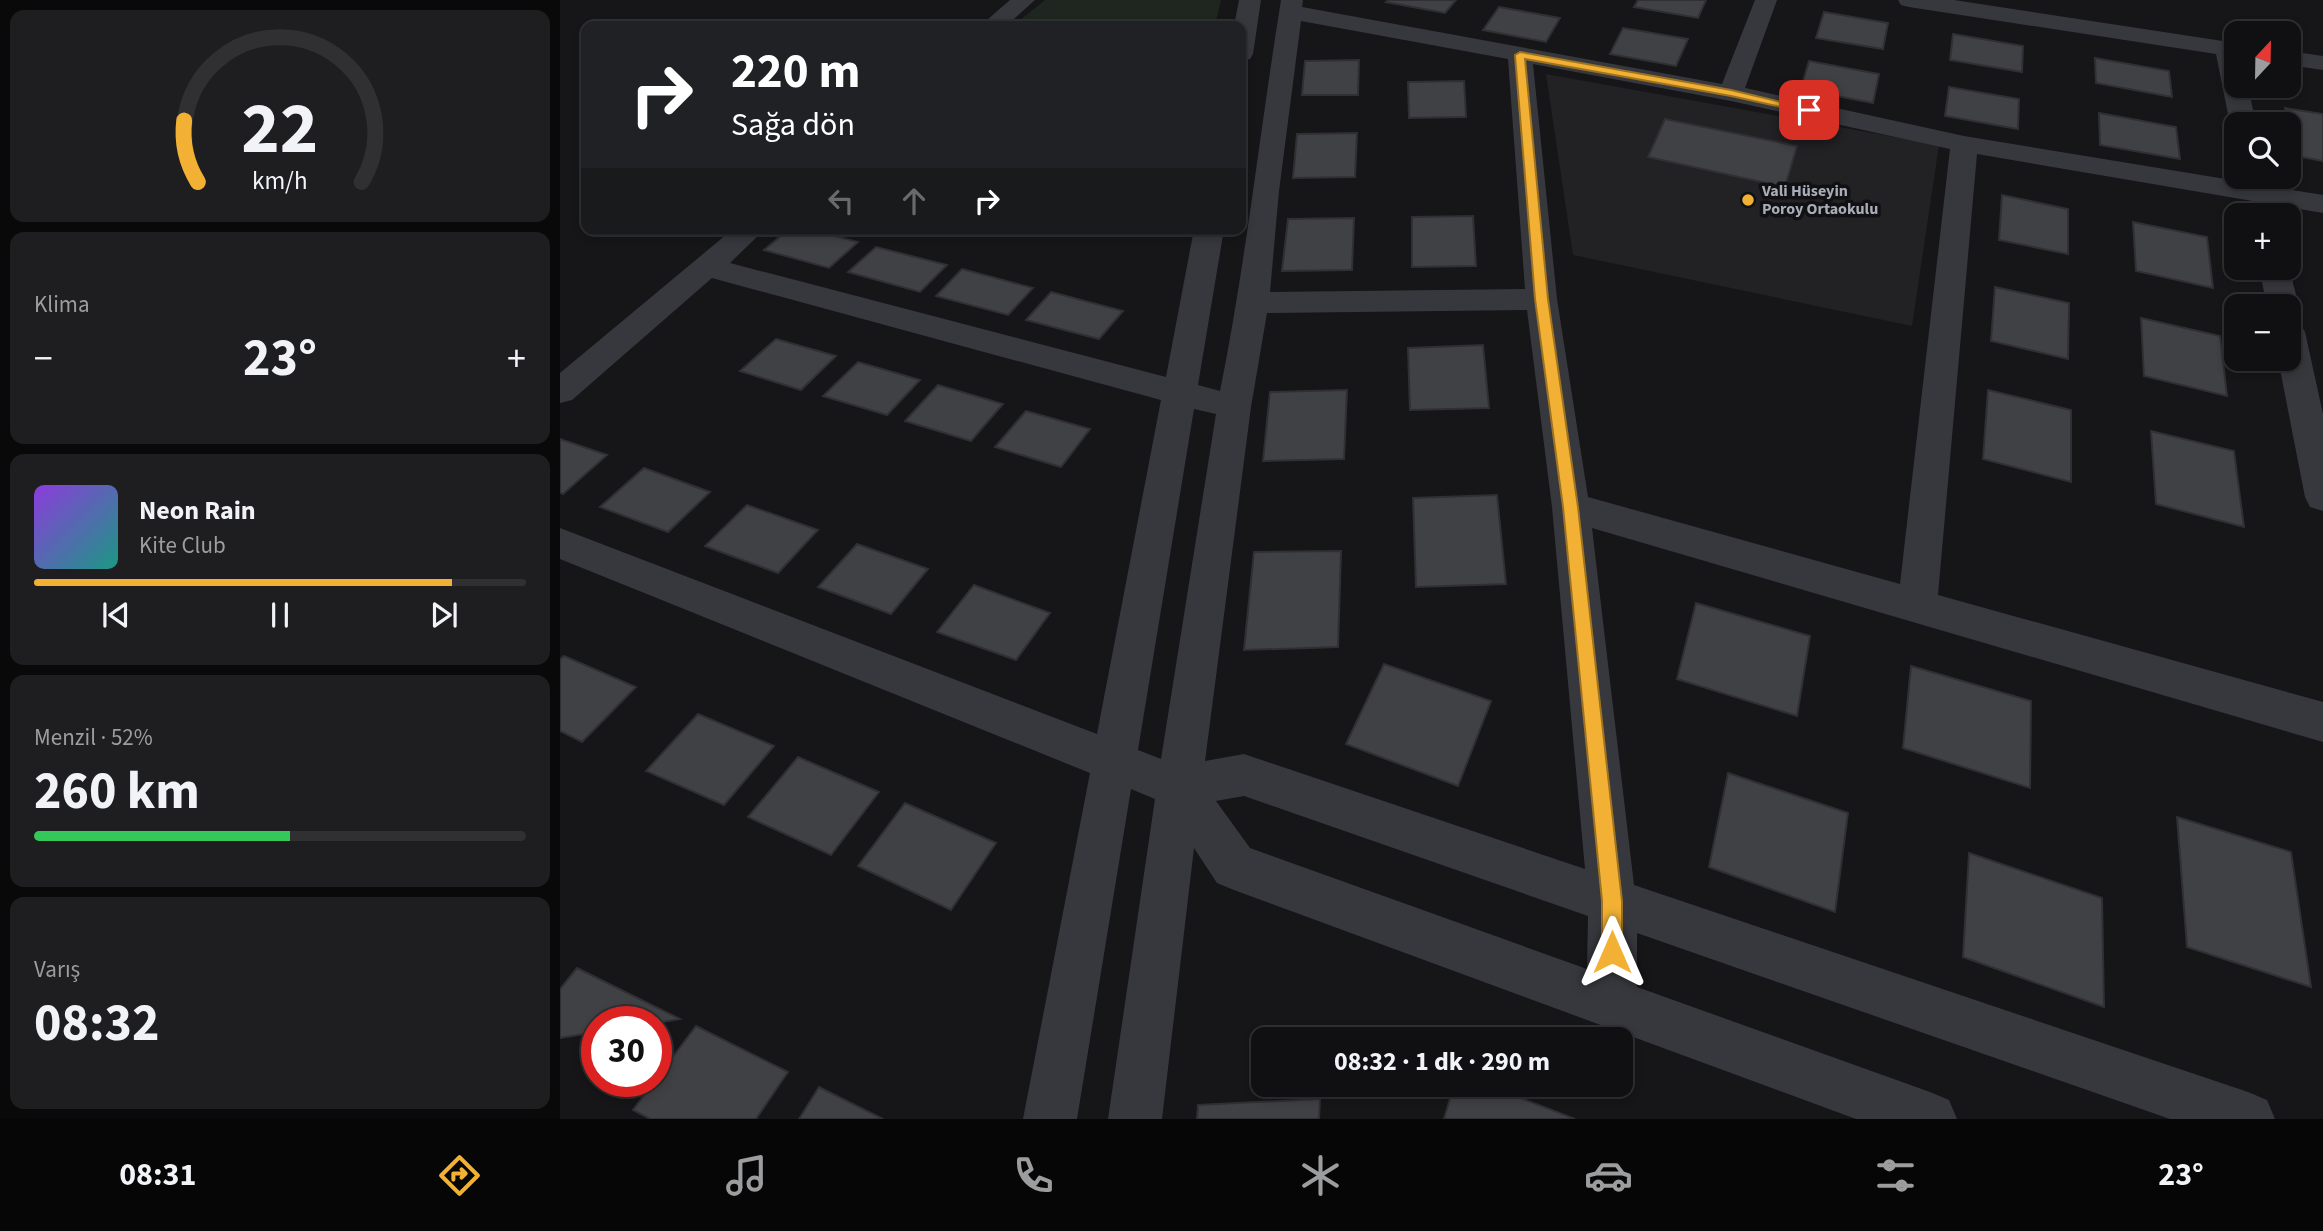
<!DOCTYPE html>
<html lang="tr">
<head>
<meta charset="utf-8">
<style>
  body { margin:0; font-family:"Source Sans 3",sans-serif; background:#1e1e20; color:#f1f3f6; height:100vh; display:flex; flex-direction:column; font-size:26px; white-space:nowrap }
  * { box-sizing:border-box; margin:0 }
  p { font-size:23px; color:#9c9d9f }
  .icon { flex:none; width:38px; height:38px; fill:none; stroke:currentColor; stroke-width:2; stroke-linecap:round; stroke-linejoin:round }
  .map { position:relative; flex:1; overflow:hidden }
  .details { display:flex; flex-direction:column; gap:10px; padding:10px; background:#09090a; width:560px }
  .details>* { flex:none }
  .banner { position:absolute; left:21px; top:21px; width:665px; height:214px; border-radius:14px; box-shadow:0 4px 10px #0003,0 0 0 2px #303032; background:#202124; color:#fff; overflow:hidden }
  .needle { width:46px; rotate:22deg }
  .fabs { position:absolute; left:1664px; top:21px; display:grid; gap:14px }
  .fabs a { display:grid; place-items:center; width:77px; height:77px; border-radius:14px; background:#101012; box-shadow:0 4px 10px #0003,0 0 0 2px #303032; font-size:35px }
  .speed { position:absolute; left:21px; top:1006px; display:flex; gap:14px; font-size:35px; font-weight:700; text-align:center }
  .speed>* { display:grid; place-content:center; width:91px; height:91px; border-radius:50%; background:#101012; box-shadow:0 4px 10px #0003,0 0 0 2px #303032; line-height:1 }
  .speed .limit { border:10px solid #d22; background:#fff; color:#111 }
  .pin { position:absolute; display:grid; place-items:center; width:60px; height:60px; color:#fff; margin:-30px; border-radius:14px; box-shadow:0 4px 10px #0006 }
  .me { position:absolute; width:77px; margin:-38px; rotate:0deg; stroke-linejoin:round; filter:drop-shadow(0 0 5px #0008) }
  .turn { display:flex; align-items:center; gap:24px; height:147px; padding:0 35px; font-size:32px }
  .turn .icon { width:91px; height:91px; stroke-width:2.5 }
  .turn b { display:block; font-size:49px; line-height:60px }
  .lanes { display:flex; align-items:center; height:66px; padding:0 35px; background:#0003; justify-content:center; gap:35px; direction:ltr }
  .lanes .off { opacity:.35 }
  .big { font-size:52px; font-weight:700; line-height:1.1 }
  .details .card { flex:1; display:flex; flex-direction:column; justify-content:center; gap:10px; min-width:0; padding:0 24px; border-radius:14px; background:#1e1e20 }
  .details .dial { align-items:center; gap:0 }
  .dial svg { height:182px; overflow:visible; fill:none; stroke:#303032; stroke-width:7; stroke-linecap:round; text-anchor:middle }
  .dial text { fill:#f1f3f6; stroke:none }
  .song { display:flex; align-items:center; gap:21px }
  .cover { width:84px; height:84px; border-radius:10px; background:linear-gradient(135deg,hsl(270 70% 55%),hsl(170 70% 35%)) }
  .played { height:7px; border-radius:4px; background:linear-gradient(90deg,#f2b134 85%,#303032 85%) }
  .keys { display:flex; justify-content:space-around; direction:ltr }
  .heat { display:flex; justify-content:space-between; align-items:center; font-size:38px; direction:ltr }
  .charge { height:10px; border-radius:5px; background:linear-gradient(90deg,#34c759 52%,#303032 0) }
  .trip { position:absolute; left:691px; top:1027px; width:382px; height:70px; border-radius:14px; background:#101012; box-shadow:0 4px 10px #0003,0 0 0 2px #303032; font-weight:700; line-height:70px; text-align:center }
  .tabs { display:flex; height:112px; justify-content:space-around; align-items:center; background:#060607; color:#9c9d9f }
  .tabs .icon { width:49px; height:49px }
  .tabs .on { color:#f2b134 }
  .tabs b { font-size:32px; color:#f1f3f6 }
  main { display:flex; flex:1; min-height:0 }
  .map>svg:first-child { display:block }
</style>
</head>
<body>
<main>
<section class="details">
<div class="card dial"><svg viewBox="0 0 100 80">
<path d="M14 69A42 42 0 1 1 86 69"/>
<path d="M14 69A42 42 0 0 1 8 42" stroke="#f2b134"/>
<text x="50" y="56" font-size="32" font-weight="700">22</text>
<text x="50" y="72" font-size="11">km/h</text>
</svg></div>
<div class="card"><p>Klima</p>
<div class="heat"><a>−</a><b class="big">23°</b><a>+</a></div>
</div>
<div class="card">
<div class="song"><i class="cover"></i><div><b>Neon Rain</b><p>Kite Club</p></div></div>
<div class="played"></div>
<div class="keys"><svg class="icon" aria-label="previous" viewBox="0 0 24 24"><path d="M18 5L8 12l10 7zM5 5v14"/></svg><svg class="icon" aria-label="pause" viewBox="0 0 24 24"><path d="M8 5v14M16 5v14"/></svg><svg class="icon" aria-label="next" viewBox="0 0 24 24"><path d="M6 5l10 7-10 7zM19 5v14"/></svg></div>
</div>
<div class="card"><p>Menzil · 52%</p><b class="big">260 km</b><div class="charge"></div></div>
<div class="card"><p>Varış</p><b class="big">08:32</b></div>
</section>
<div class="map">
<svg width="1763" height="1119" viewBox="0 0 1763 1119">
  <rect width="100%" height="100%" fill="#161618"/>
  <!-- built -->
  <path fill="#222225" d="M 986,74 L 1379,145 L 1352,326 L 1013,255 Z"/>
  <!-- green -->
  <path fill="#1e261f" d="M 485,0 L 661,0 L 655,26 L 453,26 Z"/>
  <!-- building -->
  <path fill="#404145" stroke="#303034" stroke-width="2" d="M 828,0 L 896,0 L 885,13 L 826,2 Z
    M 1078,0 L 1146,0 L 1138,18 L 1074,7 Z
    M 939,7 L 1000,18 L 986,42 L 923,30 Z
    M 1264,12 L 1328,23 L 1323,49 L 1256,38 Z
    M 1063,28 L 1128,39 L 1116,66 L 1050,54 Z
    M 1393,34 L 1463,46 L 1462,72 L 1390,60 Z
    M 1535,58 L 1609,71 L 1612,97 L 1536,83 Z
    M 799,60 L 798,95 L 742,95 L 745,61 Z
    M 1249,61 L 1319,74 L 1313,103 L 1241,89 Z
    M 904,81 L 906,117 L 849,118 L 848,82 Z
    M 1389,87 L 1459,99 L 1458,129 L 1385,116 Z
    M 1725,108 L 1763,114 L 1763,161 L 1735,156 Z
    M 1539,113 L 1616,127 L 1620,159 L 1540,145 Z
    M 1105,119 L 1237,146 L 1225,187 L 1088,157 Z
    M 797,133 L 795,177 L 733,178 L 737,134 Z
    M 1442,195 L 1508,209 L 1508,254 L 1439,240 Z
    M 913,216 L 916,266 L 852,267 L 852,217 Z
    M 794,218 L 792,270 L 722,271 L 728,219 Z
    M 1573,222 L 1647,237 L 1653,288 L 1576,271 Z
    M 229,229 L 247,229 L 298,242 L 269,268 L 204,250 Z
    M 316,247 L 387,265 L 360,292 L 288,272 Z
    M 402,269 L 473,288 L 448,315 L 376,296 Z
    M 1435,287 L 1509,303 L 1508,359 L 1431,341 Z
    M 491,292 L 563,311 L 539,339 L 466,320 Z
    M 1581,318 L 1660,336 L 1667,396 L 1584,376 Z
    M 216,339 L 276,356 L 241,390 L 180,371 Z
    M 923,345 L 929,408 L 850,410 L 848,348 Z
    M 298,362 L 360,380 L 327,415 L 263,396 Z
    M 378,385 L 443,404 L 411,441 L 345,421 Z
    M 787,390 L 784,459 L 703,461 L 710,392 Z
    M 1428,390 L 1511,410 L 1511,482 L 1423,459 Z
    M 466,411 L 530,429 L 501,467 L 435,447 Z
    M 1591,431 L 1674,451 L 1684,527 L 1596,504 Z
    M 0,439 L 47,455 L 3,494 L 0,492 Z
    M 84,468 L 150,492 L 108,532 L 40,507 Z
    M 937,495 L 946,584 L 856,587 L 853,498 Z
    M 187,505 L 258,530 L 218,573 L 145,546 Z
    M 297,544 L 368,569 L 331,614 L 258,587 Z
    M 781,551 L 778,647 L 684,650 L 694,552 Z
    M 414,585 L 490,613 L 456,660 L 377,632 Z
    M 1136,603 L 1250,636 L 1237,716 L 1117,679 Z
    M 4,656 L 76,687 L 22,742 L 0,731 L 0,659 Z
    M 824,664 L 931,701 L 898,786 L 786,744 Z
    M 1351,666 L 1471,701 L 1470,788 L 1343,748 Z
    M 138,714 L 214,746 L 164,805 L 86,771 Z
    M 238,757 L 319,792 L 271,855 L 188,817 Z
    M 1168,773 L 1288,813 L 1275,912 L 1149,867 Z
    M 345,803 L 436,843 L 391,910 L 298,866 Z
    M 1617,817 L 1731,852 L 1751,987 L 1627,947 Z
    M 1409,853 L 1542,898 L 1544,1007 L 1403,957 Z
    M 17,968 L 120,1019 L 96,1023 L 37,1022 L 37,1032 L 0,1038 L 0,989 Z
    M 136,1026 L 228,1072 L 196,1119 L 90,1119 L 73,1110 Z
    M 894,1085 L 927,1085 L 1015,1119 L 884,1119 Z
    M 259,1087 L 323,1119 L 239,1119 Z
    M 760,1099 L 759,1119 L 637,1119 L 638,1105 Z"/>
  <g fill="none" stroke-linecap="round" stroke-linejoin="round">
    <!-- minor -->
    <path fill="#37383d" fill-rule="evenodd" d="M 450,0 L 475,0 L 446,26 L 420,26 Z
      M 679,0 L 701,0 L 693,54 L 690,59 L 681,61 L 681,26 L 674,26 Z
      M 721,0 L 743,0 L 742,7 L 1162,84 L 1195,0 L 1217,0 L 1185,88 L 1404,136 L 1763,195 L 1763,213 L 1417,154 L 1378,595 L 1763,702 L 1763,742 L 1032,528 L 1074,885 L 1688,1092 L 1707,1100 L 1715,1119 L 1610,1119 L 1077,933 L 1077,987 L 1370,1092 L 1389,1100 L 1397,1119 L 1296,1119 L 674,890 L 657,883 L 634,848 L 602,1119 L 548,1119 L 595,799 L 571,789 L 517,1119 L 463,1119 L 530,773 L 0,559 L 0,528 L 537,734 L 601,400 L 152,278 L 12,400 L 0,403 L 0,373 L 173,229 L 205,229 L 170,263 L 606,377 L 634,229 L 664,229 L 638,385 L 660,391 C 686,262 700,130 721,0 ZM 741,21 L 948,59 L 965,289 L 710,292 L 719,191 ZM 973,64 L 1171,101 L 1390,149 L 1340,584 L 1028,497 L 997,299 ZM 967,310 L 992,507 L 1025,869 L 684,754 L 645,761 L 691,407 L 707,313 ZM 634,409 L 656,414 L 601,759 L 578,750 ZM 684,796 L 1028,916 L 1027,969 L 690,848 L 656,801 Z
      M 1338,0 L 1394,0 L 1676,43 L 1676,86 L 1688,86 L 1696,124 L 1676,124 L 1676,130 L 1670,124 L 1656,54 L 1349,7 L 1341,5 Z
      M 1729,51 L 1763,56 L 1763,70 L 1729,65 Z
      M 1699,268 L 1729,268 L 1739,306 L 1734,313 L 1729,315 L 1729,306 L 1707,306 Z
      M 1729,321 L 1740,324 L 1745,332 L 1763,414 L 1763,511 L 1750,507 L 1745,497 L 1718,359 L 1729,359 Z"/>
  </g>
  <!-- route -->
  <path fill="#f2b134" stroke="#9d7322" stroke-width="2" d="M 960,52 L 1171,90 L 1254,110 L 1249,113 L 1171,96 L 965,59 L 988,299 L 1018,507 L 1062,901 L 1062,952 L 1059,959 L 1052,962 L 1045,959 L 1042,952 L 1042,901 L 1003,507 L 975,299 L 955,55 Z"/>
  <!-- markers -->
  <circle fill="#f2b134" stroke="#111113" stroke-width="2.5" cx="1188" cy="200" r="7"/>
  <g text-anchor="middle" dominant-baseline="central" stroke-width="7" stroke-linejoin="round" paint-order="stroke">
    <!-- far-poi labels -->
    <g font-size="16" font-weight="bold" fill="#a8adb8" stroke="#111113" text-anchor="start">
      <text x="1202" y="191">Vali Hüseyin<tspan x="1202" dy="18">Poroy Ortaokulu</tspan></text>
    </g>
  </g>
</svg>
<div class="fabs">
<a><svg class="needle" viewBox="-14 -14 28 28"><path d="M0-13l5 13h-10z" fill="#e53935"/><path d="M0 13l5-13h-10z" fill="#9c9d9f"/></svg></a>
<a><svg class="icon" aria-label="search" viewBox="0 0 24 24"><circle cx="10" cy="10" r="6"/><path d="M15 15l6 6"/></svg></a>
<a>+</a>
<a>−</a>
</div>
<div class="speed"><div class="limit">30</div></div>
<div class="pin" style="left:1249px;top:110px;background:#d93025"><svg class="icon" aria-label="arrive" viewBox="0 0 24 24"><path d="M6 21V4h12l-3 4 3 4H6"/></svg></div>
<svg class="me" style="left:1052px;top:952px" viewBox="-20 -20 40 40"><path d="M0-17L14 15 0 8-14 15z" fill="#f2b134" stroke="#fff" stroke-width="4"/></svg>
<div class="trip">08:32 · 1 dk · 290 m</div>
<div class="banner">
<div class="turn"><svg class="icon" aria-label="right" viewBox="0 0 24 24"><path d="M7 20v-9h11M14 6l5 5-5 5"/></svg><div><b>220 m</b>Sağa dön</div></div>
<div class="lanes"><svg class="icon off" aria-label="left" viewBox="0 0 24 24"><path d="M17 20v-9H6M10 6l-5 5 5 5"/></svg><svg class="icon off" aria-label="ahead" viewBox="0 0 24 24"><path d="M12 20V5M6 11l6-6 6 6"/></svg><svg class="icon" aria-label="right" viewBox="0 0 24 24"><path d="M7 20v-9h11M14 6l5 5-5 5"/></svg></div>
</div>
</div>
</main>
<nav class="tabs">
<b>08:31</b>
<svg class="icon on" aria-label="directions" viewBox="0 0 24 24"><path d="M12 3l9 9-9 9-9-9zM9 14v-3h6M13 9l2 2-2 2"/></svg>
<svg class="icon" aria-label="music" viewBox="0 0 24 24"><path d="M9 18V5l10-2v13"/><circle cx="6" cy="18" r="3"/><circle cx="16" cy="16" r="3"/></svg>
<svg class="icon" aria-label="phone" viewBox="0 0 24 24"><path d="M5 4h4l2 5-3 2q2 4 5 5l2-3 5 2v4C11 20 4 13 5 4z"/></svg>
<svg class="icon" aria-label="climate" viewBox="0 0 24 24"><path d="M12 3v18M4 7l16 10M4 17L20 7"/></svg>
<svg class="icon" aria-label="car" viewBox="0 0 24 24"><path d="M5 17H2v-5l4-1 3-4h7l3 4 3 1v5h-3M9 17h6M6 11h13"/><circle cx="7" cy="17" r="2"/><circle cx="17" cy="17" r="2"/></svg>
<svg class="icon" aria-label="filters" viewBox="0 0 24 24"><path d="M4 7h16M4 17h16"/><circle cx="9" cy="7" r="2"/><circle cx="15" cy="17" r="2"/></svg>
<b>23°</b>
</nav>
</body>
</html>
